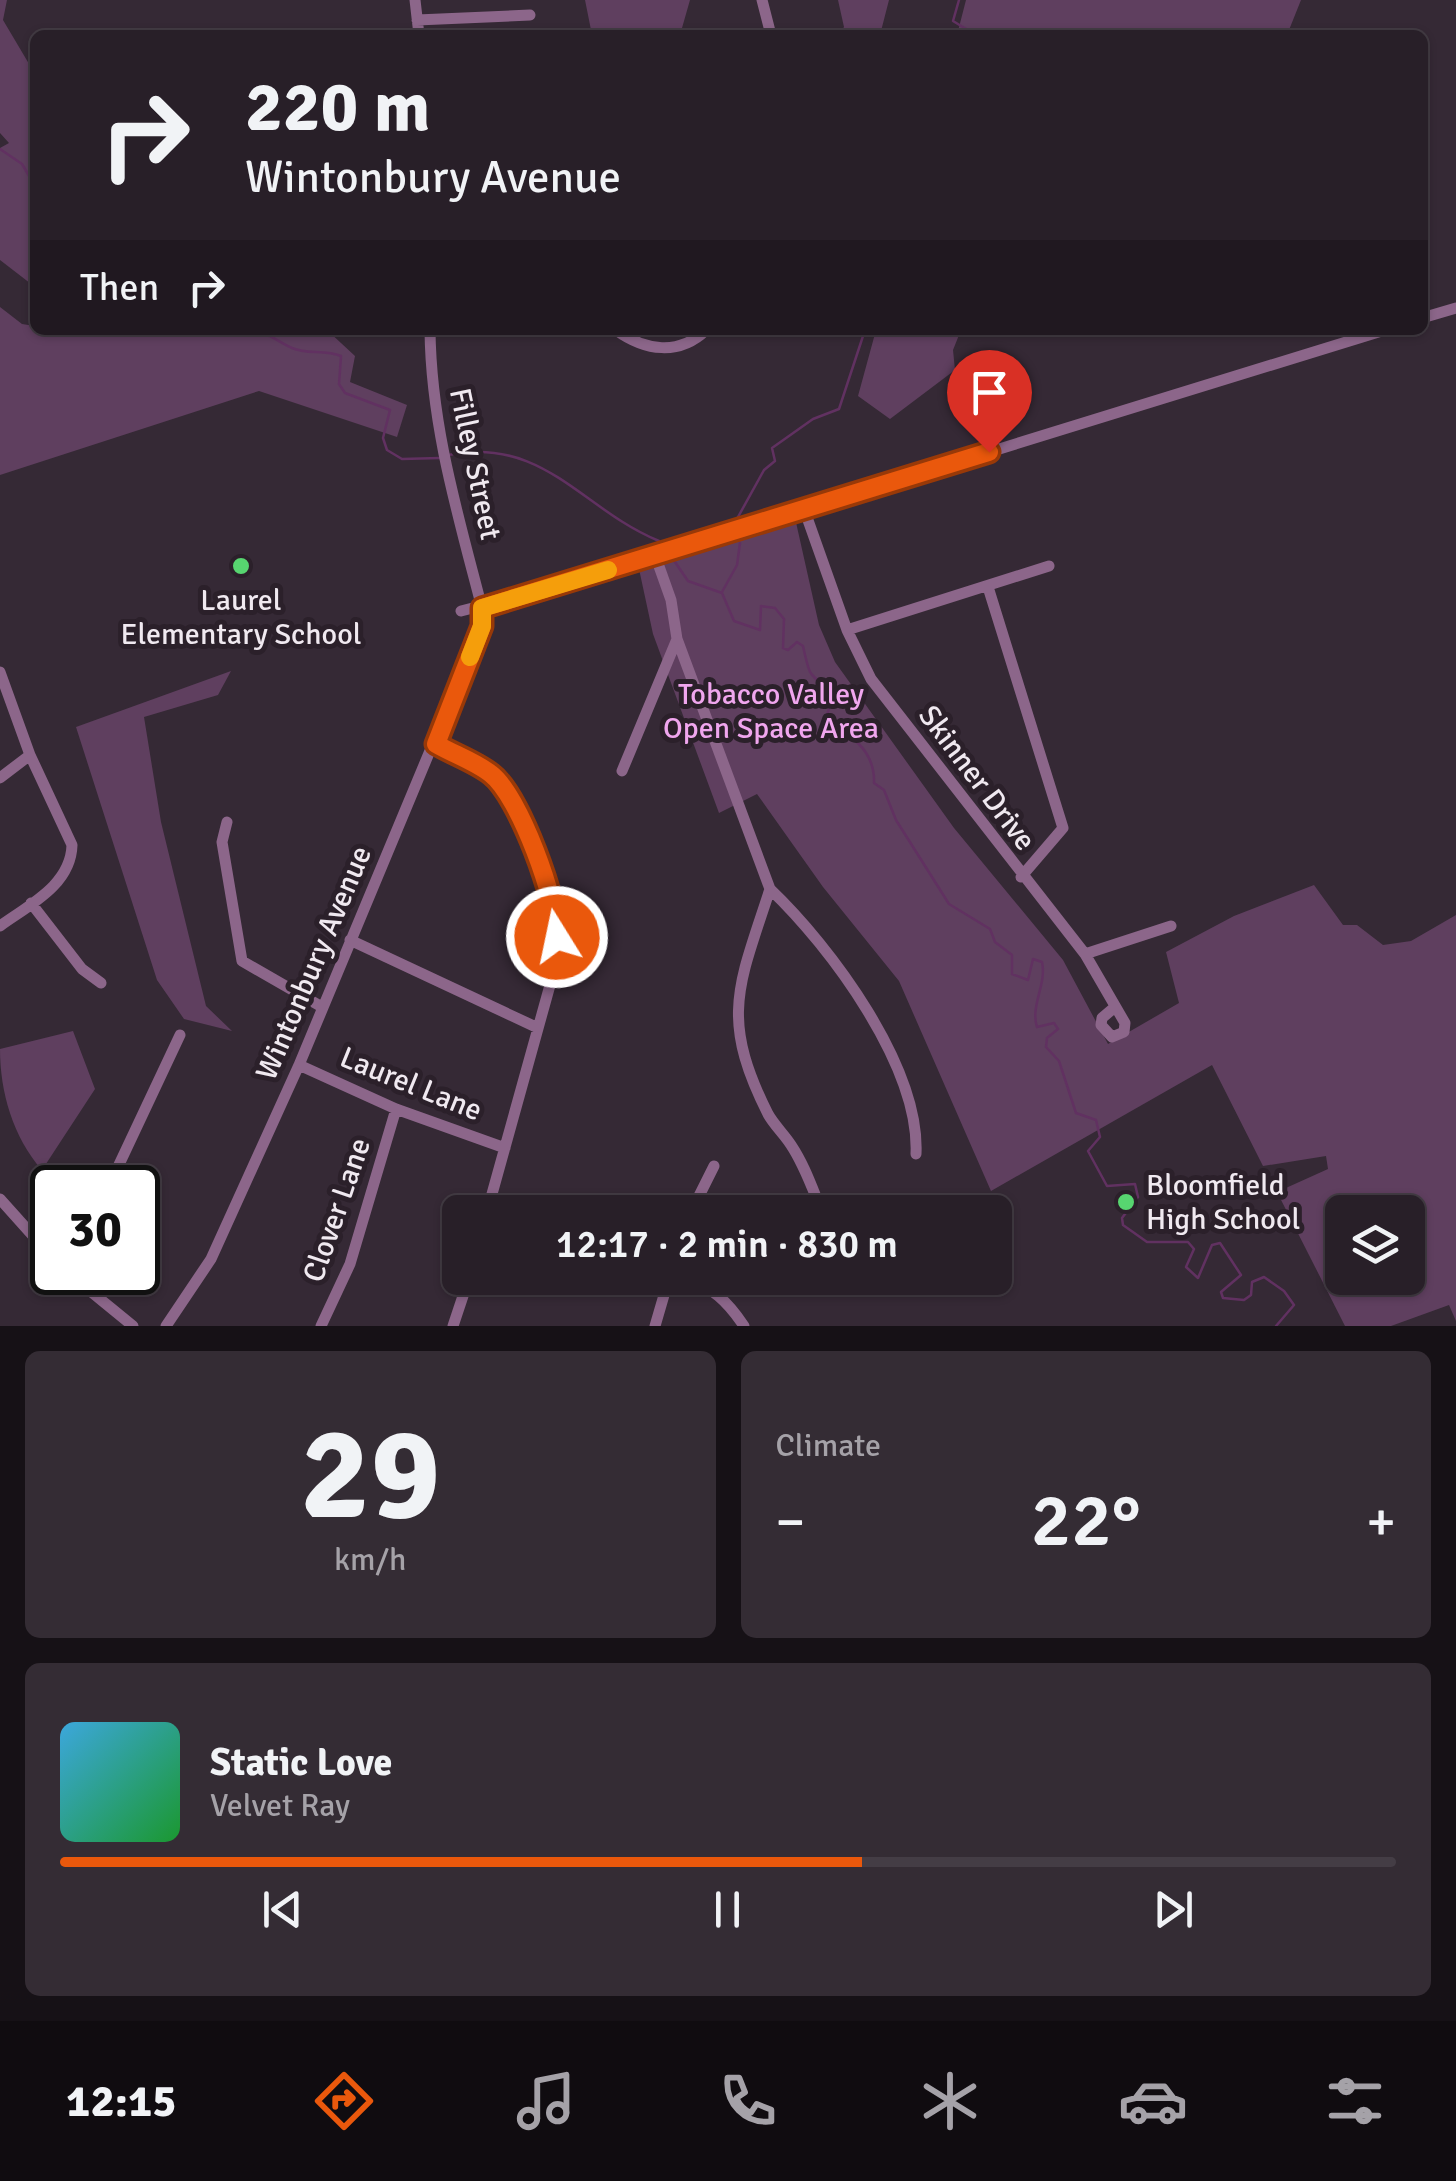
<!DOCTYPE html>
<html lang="en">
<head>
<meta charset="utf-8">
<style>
  body { margin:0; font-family:Signika,sans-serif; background:#342c34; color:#f1f3f6; height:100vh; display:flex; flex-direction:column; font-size:38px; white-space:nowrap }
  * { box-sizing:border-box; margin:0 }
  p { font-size:32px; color:#a5a2a8 }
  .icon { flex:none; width:55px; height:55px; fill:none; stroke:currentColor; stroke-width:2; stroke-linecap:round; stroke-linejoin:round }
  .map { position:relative; height:1326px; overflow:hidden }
  .sheet { display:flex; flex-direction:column; gap:25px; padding:25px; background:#161116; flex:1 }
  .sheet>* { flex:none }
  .banner { position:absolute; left:30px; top:30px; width:1398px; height:305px; border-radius:15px; box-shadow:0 2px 8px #0004,0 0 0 2px #443d45; background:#281f28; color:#f1f3f6; overflow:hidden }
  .controls { position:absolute; left:1325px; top:1195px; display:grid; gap:20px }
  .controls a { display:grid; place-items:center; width:100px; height:100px; border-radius:15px; background:#281f28; box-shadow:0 2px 8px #0004,0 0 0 2px #443d45; font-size:50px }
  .speed { position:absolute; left:30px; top:1165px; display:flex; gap:20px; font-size:50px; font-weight:700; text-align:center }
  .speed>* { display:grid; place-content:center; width:130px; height:130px; border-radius:50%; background:#281f28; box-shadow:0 2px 8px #0004,0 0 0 2px #443d45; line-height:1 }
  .speed .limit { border:5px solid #111; border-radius:15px; background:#fff; color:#111 }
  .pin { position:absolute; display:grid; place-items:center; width:85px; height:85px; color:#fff; margin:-102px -42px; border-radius:50% 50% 50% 0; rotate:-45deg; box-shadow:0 0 10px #0007 }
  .pin .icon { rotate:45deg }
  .me { position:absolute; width:110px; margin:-55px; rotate:350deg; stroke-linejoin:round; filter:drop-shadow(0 0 8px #0008) }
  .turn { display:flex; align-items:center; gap:35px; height:210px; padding:0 50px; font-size:45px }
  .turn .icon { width:130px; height:130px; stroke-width:2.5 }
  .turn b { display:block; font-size:70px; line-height:85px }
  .then { display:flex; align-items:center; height:95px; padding:0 50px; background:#0003; gap:20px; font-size:38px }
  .big { font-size:75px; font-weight:600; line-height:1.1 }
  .sheet .card { flex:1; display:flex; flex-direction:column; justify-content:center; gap:15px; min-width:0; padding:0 35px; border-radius:15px; background:#342c34 }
  .sheet .dial { align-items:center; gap:0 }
  .dial b { font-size:130px; line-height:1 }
  .song { display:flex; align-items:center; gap:30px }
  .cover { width:120px; height:120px; border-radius:15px; background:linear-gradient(135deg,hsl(200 70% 55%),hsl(130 70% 35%)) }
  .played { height:10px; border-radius:5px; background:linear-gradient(90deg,#ea580c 60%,#443d45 60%) }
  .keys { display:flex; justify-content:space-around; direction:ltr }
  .heat { display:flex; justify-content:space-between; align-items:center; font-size:55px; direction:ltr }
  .sheet .tiles { flex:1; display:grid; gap:25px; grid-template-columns:1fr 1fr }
  .card:last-child { grid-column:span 2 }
  .trip { position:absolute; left:442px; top:1195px; width:570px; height:100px; border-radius:15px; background:#281f28; box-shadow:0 2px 8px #0004,0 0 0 2px #443d45; font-weight:600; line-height:100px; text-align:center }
  .menu { display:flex; height:160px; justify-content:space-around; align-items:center; background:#100c10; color:#a5a2a8 }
  .menu .icon { width:70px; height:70px }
  .menu .current { color:#ea580c }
  .menu b { font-size:45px; color:#f1f3f6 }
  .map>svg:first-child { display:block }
</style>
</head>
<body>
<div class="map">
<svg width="1456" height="1326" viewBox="0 0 1456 1326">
  <rect width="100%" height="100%" fill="#352935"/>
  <!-- green -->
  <path fill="#5f3f5f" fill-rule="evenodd" d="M 0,0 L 7,0 L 3,20 L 35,74 L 35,287 L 0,260 L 0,148 L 9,143 L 0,133 Z
    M 585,0 L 690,0 L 680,35 L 592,35 Z
    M 838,0 L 889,0 L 880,35 L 839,35 L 844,27 Z
    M 966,0 L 1301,0 L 1287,35 L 957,35 Z
    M 0,307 L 22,324 L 35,326 L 35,330 L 114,337 L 128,330 L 327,330 L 355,356 L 350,382 L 407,405 L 397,437 L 259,391 L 0,475 Z
    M 876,330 L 961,330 L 953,350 L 955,370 L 890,419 L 858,396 Z
    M 793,509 L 819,625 L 835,662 L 954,828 L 1063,960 L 1108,1044 L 1179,1003 L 1166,952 L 1234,916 L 1314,885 L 1343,925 L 1357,925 L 1383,945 L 1411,941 L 1456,915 L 1456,1321 L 1449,1305 L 1391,1326 L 1345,1326 L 1277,1192 L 1328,1169 L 1326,1156 L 1263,1166 L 1212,1065 L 991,1191 L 899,981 L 823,887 L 757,794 L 719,813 L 653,634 L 636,555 ZM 1342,1212 L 1408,1212 L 1408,1278 L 1342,1278 Z
    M 231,671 L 218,695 L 144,717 L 161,822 L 206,1006 L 232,1031 L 184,1019 L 157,980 L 76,727 Z
    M 73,1031 L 95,1089 L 42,1170 C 13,1137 0,1092 0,1049 Z"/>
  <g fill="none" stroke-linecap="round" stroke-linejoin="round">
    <!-- stream -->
    <path stroke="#613161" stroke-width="2.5" d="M 959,0 L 953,21 L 976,35
      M 0,149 L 22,164 L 35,186
      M 256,330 C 269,334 279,342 292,348 C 307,355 325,349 341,356 L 339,384 L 345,393 L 390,410 L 383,438 L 387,450 L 402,459 L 440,458
      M 448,455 C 544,436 581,509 659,541
      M 738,517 L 764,470 L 775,461 L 772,448 L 813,419 L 839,409 L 865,330
      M 675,562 L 688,581 L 722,593 L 734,621 L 760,630 L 761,606 L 775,608 L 784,619 L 783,648 L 788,650 L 797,642 L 803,646 C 810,679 809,674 834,692 L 827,715 L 832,726 C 856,737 875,755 874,783 L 884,790 L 896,820 L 949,904 L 990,929 L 995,942 L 1012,955 L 1012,974 L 1028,980 L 1033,959 L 1042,962 C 1047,984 1030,1006 1037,1027 L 1054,1023 L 1058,1029 L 1047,1038 L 1046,1047 L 1059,1061 L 1076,1113 L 1096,1120 L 1100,1137 L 1088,1151 L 1107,1186 L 1135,1184 L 1138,1197 L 1122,1218 L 1123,1225 L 1147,1242 L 1188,1242 L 1194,1249 L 1186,1267 L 1198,1278 L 1212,1245 L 1220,1243 L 1241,1275 L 1221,1292 L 1223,1298 L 1244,1300 L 1251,1295 L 1252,1282 L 1264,1277 L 1284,1291 L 1294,1305 L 1276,1326
      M 722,592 L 737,565 L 740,543"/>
    <!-- minor -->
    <path stroke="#8c668a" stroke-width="11" d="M 415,0 L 419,35
      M 762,0 L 771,35
      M 417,20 L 530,15
      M 1422,318 L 1456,308
      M 616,330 C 645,351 679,356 706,330
      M 804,509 L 847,630 L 871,679 L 1085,954 L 1125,1023 L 1124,1032 L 1112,1037 L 1101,1025 L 1102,1018 L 1115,1007
      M 655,555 L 671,600 L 677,639 L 770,889 C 831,947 920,1067 916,1154
      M 988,587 L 1063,828 L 1021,877
      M 461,611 L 539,591 L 1385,330
      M 847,630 L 1049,566
      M 0,672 L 30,755 L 72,845 C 71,885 29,905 0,926
      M 436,745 L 493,775 L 521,822 L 558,914 L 557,960 L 487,1212
      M 622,771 L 677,639
      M 0,778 L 30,755
      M 227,822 L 222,842 L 242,961 L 322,1007
      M 770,889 C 739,985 719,1017 768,1114 C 774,1125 784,1134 791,1145 C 803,1163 810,1182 818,1202
      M 31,903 L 82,969 L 101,983
      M 350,940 L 538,1028
      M 1085,954 L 1171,926
      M 299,1065 L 396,1109 L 505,1148
      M 108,1188 L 180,1035
      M 0,1199 L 52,1257
      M 691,1212 L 714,1166
      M 67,1272 L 133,1326
      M 683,1278 C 712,1286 728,1302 744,1326
      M 166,1326 L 211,1259 L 299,1065 L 482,626 L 482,608 C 458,515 431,426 430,330
      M 321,1326 L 350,1264 L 396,1109
      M 453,1326 L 469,1278
      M 655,1326 L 669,1278"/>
  </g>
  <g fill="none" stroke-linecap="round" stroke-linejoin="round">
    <defs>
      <path id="route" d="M 557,937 C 558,902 519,795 491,774 C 476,762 453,754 436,744 L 482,626 L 482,608 L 989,452"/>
    </defs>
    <!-- route casing -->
    <use href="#route" stroke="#983908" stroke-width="25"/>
    <!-- route -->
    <use href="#route" stroke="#ea580c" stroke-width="18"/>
    <!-- slow -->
    <path stroke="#f59e0b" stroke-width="18" d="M 470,657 L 482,626 L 482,608 L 608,570"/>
  </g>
  <!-- markers -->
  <g fill="#57d570" stroke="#2b202a" stroke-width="4">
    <circle cx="241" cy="566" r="10"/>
    <circle cx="1126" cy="1202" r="10"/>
  </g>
  <g text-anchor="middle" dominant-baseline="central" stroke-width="10" stroke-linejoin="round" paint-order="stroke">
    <!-- street labels -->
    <g font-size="30" fill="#f0e9f0" stroke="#2b202a">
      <text transform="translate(475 464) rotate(78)">Filley Street</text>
      <text transform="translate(977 778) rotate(53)">Skinner Drive</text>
      <text transform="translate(314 963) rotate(-67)">Wintonbury Avenue</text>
      <text transform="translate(411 1084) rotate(22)">Laurel Lane</text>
      <text transform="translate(337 1210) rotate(-71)">Clover Lane</text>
    </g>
    <!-- poi labels -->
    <g font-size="30" fill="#f0e9f0" stroke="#2b202a">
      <text x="241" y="600">Laurel<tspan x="241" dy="34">Elementary School</tspan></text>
      <text x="1146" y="1185" text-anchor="start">Bloomfield<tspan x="1146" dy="34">High School</tspan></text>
    </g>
    <!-- park labels -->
    <g font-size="30" fill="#f0a6ee" stroke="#2b202a">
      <text x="771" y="694">Tobacco Valley<tspan x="771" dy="34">Open Space Area</tspan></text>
    </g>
  </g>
</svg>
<div class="controls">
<a><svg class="icon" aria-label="layers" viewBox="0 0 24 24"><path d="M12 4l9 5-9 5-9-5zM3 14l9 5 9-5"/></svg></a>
</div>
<div class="speed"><div class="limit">30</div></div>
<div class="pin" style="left:989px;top:452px;background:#d93025"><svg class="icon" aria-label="arrive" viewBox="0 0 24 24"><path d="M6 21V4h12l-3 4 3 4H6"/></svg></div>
<svg class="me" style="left:557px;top:937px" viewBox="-20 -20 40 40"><circle r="17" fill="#ea580c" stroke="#fff" stroke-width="3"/><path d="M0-11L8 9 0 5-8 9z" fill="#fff"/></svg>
<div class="trip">12:17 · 2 min · 830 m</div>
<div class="banner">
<div class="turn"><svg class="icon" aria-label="right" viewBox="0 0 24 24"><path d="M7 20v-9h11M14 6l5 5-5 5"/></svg><div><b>220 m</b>Wintonbury Avenue</div></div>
<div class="then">Then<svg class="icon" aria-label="right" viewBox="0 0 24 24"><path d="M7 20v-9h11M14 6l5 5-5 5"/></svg></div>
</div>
</div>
<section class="sheet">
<div class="tiles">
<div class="card dial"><b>29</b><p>km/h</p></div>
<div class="card"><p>Climate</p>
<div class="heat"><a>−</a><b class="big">22°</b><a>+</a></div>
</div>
<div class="card">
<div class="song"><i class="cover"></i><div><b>Static Love</b><p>Velvet Ray</p></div></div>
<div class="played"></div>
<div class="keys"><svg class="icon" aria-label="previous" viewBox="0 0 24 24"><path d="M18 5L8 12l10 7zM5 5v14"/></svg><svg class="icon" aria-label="pause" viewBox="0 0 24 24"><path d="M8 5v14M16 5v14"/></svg><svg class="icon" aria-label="next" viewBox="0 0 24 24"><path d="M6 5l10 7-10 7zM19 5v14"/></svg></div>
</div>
</div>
</section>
<nav class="menu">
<b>12:15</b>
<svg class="icon current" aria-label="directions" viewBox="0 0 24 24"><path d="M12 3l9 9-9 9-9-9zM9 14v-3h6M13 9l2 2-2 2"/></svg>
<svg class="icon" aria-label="music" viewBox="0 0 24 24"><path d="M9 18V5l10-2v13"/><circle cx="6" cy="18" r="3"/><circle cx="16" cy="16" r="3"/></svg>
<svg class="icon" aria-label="phone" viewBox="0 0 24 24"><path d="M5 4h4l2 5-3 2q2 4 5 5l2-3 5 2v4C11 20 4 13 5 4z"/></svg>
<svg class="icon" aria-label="climate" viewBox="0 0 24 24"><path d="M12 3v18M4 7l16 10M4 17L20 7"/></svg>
<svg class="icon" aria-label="car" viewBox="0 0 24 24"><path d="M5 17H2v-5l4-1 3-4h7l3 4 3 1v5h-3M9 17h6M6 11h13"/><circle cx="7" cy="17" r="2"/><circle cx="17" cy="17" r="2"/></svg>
<svg class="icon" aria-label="filters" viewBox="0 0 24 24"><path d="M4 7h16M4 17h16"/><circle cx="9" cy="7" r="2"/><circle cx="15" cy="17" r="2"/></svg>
</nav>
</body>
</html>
